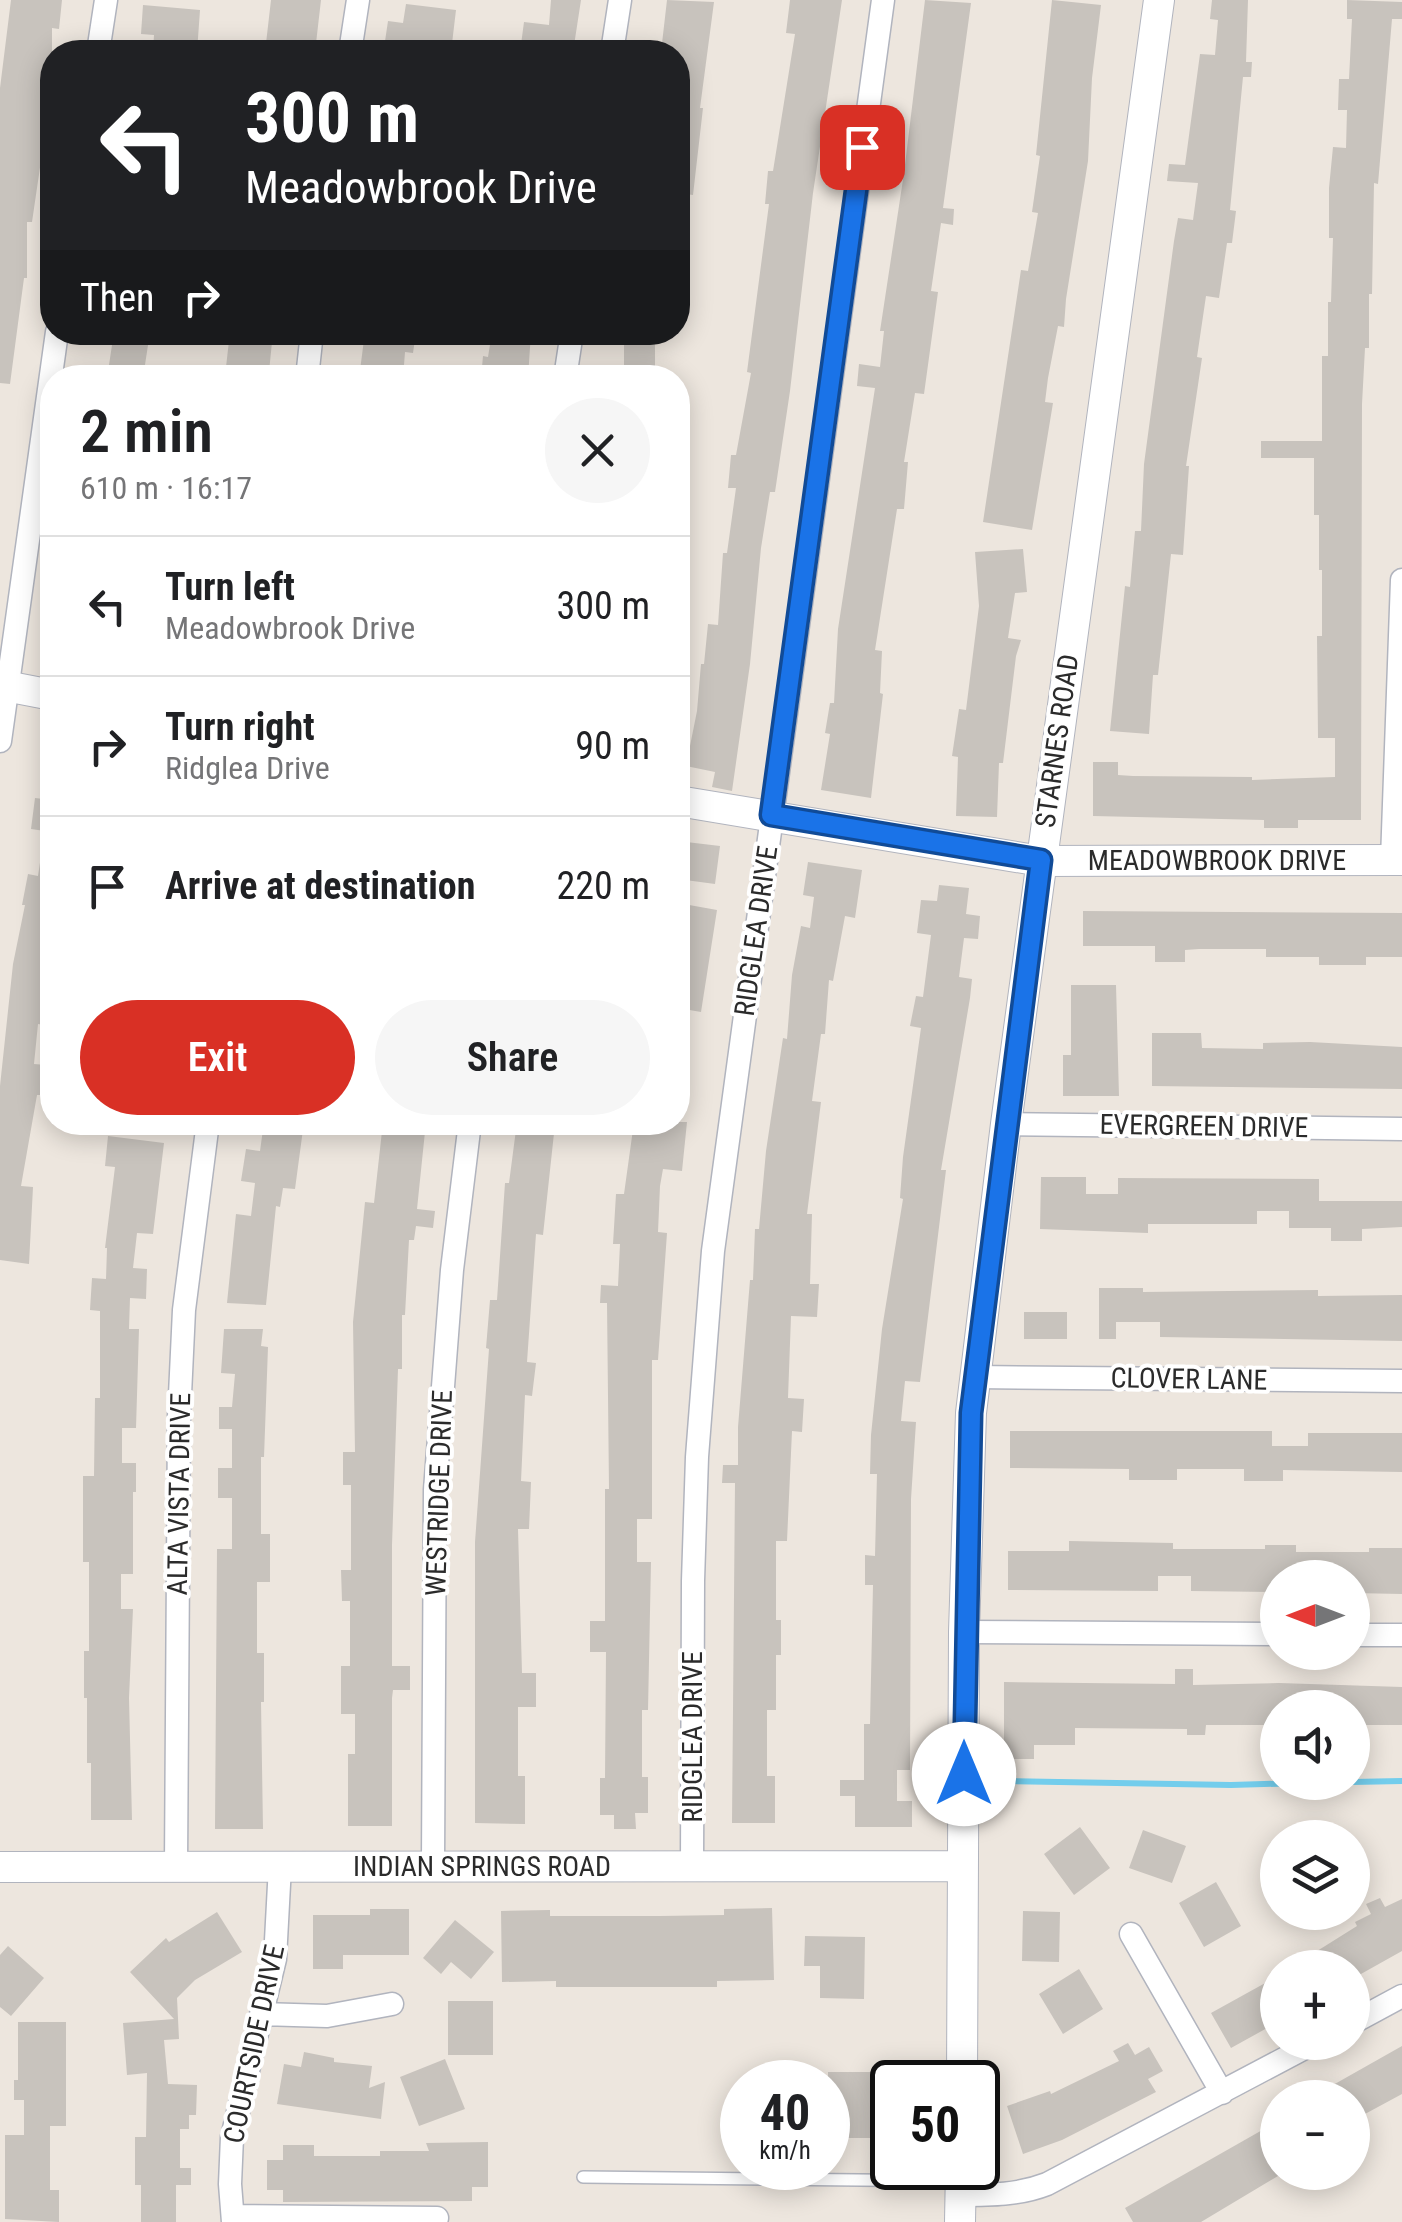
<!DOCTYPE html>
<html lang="en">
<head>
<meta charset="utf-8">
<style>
  body { margin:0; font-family:"Roboto Condensed",sans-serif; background:#f6f6f6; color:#202124; height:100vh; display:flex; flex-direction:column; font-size:38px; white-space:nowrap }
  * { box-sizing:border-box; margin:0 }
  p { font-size:32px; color:#757577 }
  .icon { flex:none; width:55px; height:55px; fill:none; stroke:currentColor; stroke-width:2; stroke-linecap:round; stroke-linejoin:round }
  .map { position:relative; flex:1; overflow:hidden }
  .sheet { position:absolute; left:40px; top:365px; width:650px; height:770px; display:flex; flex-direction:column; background:#fff; border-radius:40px; box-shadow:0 5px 25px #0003 }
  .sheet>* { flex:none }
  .hud { position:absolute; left:40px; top:40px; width:650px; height:305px; border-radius:40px; box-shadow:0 5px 25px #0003; background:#202124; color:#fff; overflow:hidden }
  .needle { width:65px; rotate:270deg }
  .tools { position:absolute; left:1260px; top:1560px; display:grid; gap:20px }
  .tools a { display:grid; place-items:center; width:110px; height:110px; border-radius:50%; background:#fff; box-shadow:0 5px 25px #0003; font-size:50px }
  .speed { position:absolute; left:720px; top:2060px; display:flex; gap:20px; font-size:50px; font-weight:700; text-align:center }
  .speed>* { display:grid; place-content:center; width:130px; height:130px; border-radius:50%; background:#fff; box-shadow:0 5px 25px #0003; line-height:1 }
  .speed small { font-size:25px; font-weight:400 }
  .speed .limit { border:5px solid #111; border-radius:15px; background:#fff; color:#111 }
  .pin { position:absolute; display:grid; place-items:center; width:85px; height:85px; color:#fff; margin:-42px; border-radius:20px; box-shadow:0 5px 15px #0006 }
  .me { position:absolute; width:110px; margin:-55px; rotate:0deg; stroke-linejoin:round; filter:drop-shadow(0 0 8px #0008) }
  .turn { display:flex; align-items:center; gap:35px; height:210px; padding:0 40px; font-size:45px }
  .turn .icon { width:130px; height:130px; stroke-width:2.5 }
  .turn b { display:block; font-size:70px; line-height:85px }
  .then { display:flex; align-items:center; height:95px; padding:0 40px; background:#0003; gap:20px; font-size:38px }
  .round { display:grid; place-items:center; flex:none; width:105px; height:105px; border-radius:52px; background:#f6f6f6 }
  .overview { display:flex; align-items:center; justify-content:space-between; height:170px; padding:0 40px }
  h1 { font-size:60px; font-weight:600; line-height:75px }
  .cta { display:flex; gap:20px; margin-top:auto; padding:20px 40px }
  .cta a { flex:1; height:115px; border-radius:60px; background:#d93025; color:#fff; font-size:40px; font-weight:600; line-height:115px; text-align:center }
  .cta a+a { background:#f6f6f6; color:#202124 }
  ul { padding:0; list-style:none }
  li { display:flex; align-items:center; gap:30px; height:140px; padding:0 40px; border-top:2px solid #e0e0e0 }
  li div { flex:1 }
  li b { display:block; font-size:38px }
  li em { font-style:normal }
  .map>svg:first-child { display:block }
</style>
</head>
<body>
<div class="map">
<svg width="1402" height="2222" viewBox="0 0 1402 2222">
  <rect width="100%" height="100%" fill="#ede6de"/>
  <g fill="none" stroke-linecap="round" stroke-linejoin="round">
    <path stroke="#73cdec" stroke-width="6" d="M998,1781L1231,1785L1336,1782
      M1352,1782L1402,1781"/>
  </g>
  <path fill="#c8c3bd" d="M11,0H62L59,29L52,28V63L43,147L32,222H27V278H24L10,384L0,383V88Z
    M271,0H321L315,52H265Z
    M551,0H581L573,52H520L524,22L549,25Z
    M667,0L714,2L700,108H703L693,195L678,193V52H661Z
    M790,0H842L813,193L790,391L775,492H770L761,548L750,664L732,791L712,787L715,772L686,766L697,711L701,664H704L708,624L718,625L723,553H727L736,488H728L731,455H736L751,373L747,372L769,204H765L768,171H773L795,34L786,33Z
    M925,0L971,3L943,208L954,209L953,225L941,223L931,291L938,292L924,394L915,393L904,462H908L904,509H897L875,650L882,651L880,693L883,694L871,798L821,790L830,734L825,733L830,703H834L838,629L875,388L857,386L859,364L880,367L884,331H880L904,173Z
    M1052,0L1101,5L1092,78L1088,161L1066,299L1064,327L1058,326L1048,378L1045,402L1053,403L1032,530L983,522L1021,270L1028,271L1038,213L1032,212L1040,156L1036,155Z
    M1212,0H1248L1246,62H1252L1251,77H1243L1230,210L1236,211L1232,243H1227L1219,298L1206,296L1197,357L1202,358L1186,466H1189L1183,555L1171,554L1158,675H1153L1149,734L1110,731L1125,586L1130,587L1135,531H1141L1144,464L1174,241L1178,218L1193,220L1198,183L1167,181L1169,164L1185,165L1200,54L1215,55L1218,20L1210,19Z
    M1347,0L1402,2V19H1392L1378,184L1374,183L1372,294H1369V348H1365L1362,404L1361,820H1298V828H1264V820L1093,816V762H1118V775L1133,776L1252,777V780L1335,777V738H1318L1317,636H1322V570H1319V515H1314V458H1261V441H1322V356H1328V302H1331L1333,238H1329V188L1333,147L1346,148L1347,110H1338L1339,79H1349L1352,19H1347Z
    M406,4L456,10L451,52L384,48L388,21L403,23Z
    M143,5L200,10L197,52H153L154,35L141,34Z
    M114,332H150L143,378H107Z
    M230,332H273L269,372L226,367Z
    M365,332H416L413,353L405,352L403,378H359Z
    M492,332H531L528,378H481L483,356L488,357Z
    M624,332H655V378H624Z
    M1023,549L1027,592L1015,593L1008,638L1021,640L1016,656L1003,763H999L997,817L956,816L958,757L952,756L959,709L966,710L979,606L975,552Z
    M35,798L52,800V832L31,829Z
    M678,841L720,846L715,884L678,879Z
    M43,842H52V1026L38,1024L34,1064L46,1065L43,1095H37L21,1186L33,1187L29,1264L0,1260V1086L13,964L25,905H22L28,874L38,876Z
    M808,862L862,870L855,918L845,916L833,981L829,980L825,1034H821L812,1101L821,1102L807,1214H812L810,1284H819L817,1317L791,1316L788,1398L804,1399L802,1432L792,1431L787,1541H776V1620H781V1655H776V1710H767V1776H775V1823H732L735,1483H722L723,1465H738V1427L750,1280H753L755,1229H759L766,1151L783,1038L787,1039L792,975L801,926L810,928L814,897L803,895Z
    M939,885L969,888L966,914L980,916L978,939L964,938L959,977L972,979L970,998L941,1170H946L920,1382L905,1381L901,1421L916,1422L911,1499L910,1770H897V1801H912V1827H855V1796H840V1780H864V1724H870L873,1585H865V1555L875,1556L877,1474H870L871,1435L882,1329L903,1199L900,1198L903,1157L921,1028L910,1026L916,996L923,997L931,935L917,933L921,900L937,901Z
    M678,903L717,910L701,1012L678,1008Z
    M1083,911L1402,913V957H1366V965H1319V957H1266V949H1199L1185,950V962H1155V946H1083Z
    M1071,985H1116L1119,1096H1063V1055H1071Z
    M1152,1033H1201L1202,1048L1263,1049V1043L1310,1042L1402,1047V1089L1152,1086Z
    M264,1122H304L295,1189L283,1188L280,1207L276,1206L266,1305L227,1303L236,1214L251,1216L255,1183L241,1181L246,1149L260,1151Z
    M383,1122H426L417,1209L435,1211L433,1228L416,1226L414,1240H409L405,1315H402V1369H398L392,1545V1666H410V1690H393L392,1698V1826H348V1754H355V1714H341V1666H350V1601H342L341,1570H351V1485H343V1452H355L353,1322L365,1202L374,1203Z
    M517,1122L555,1124L543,1235L536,1234L527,1362L536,1363L532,1396L525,1395L521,1481L531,1482L529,1529H518L522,1673H536V1707H518V1776H525V1824L475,1823V1542L489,1349L486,1348L490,1300H497L505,1183H509Z
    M634,1122H687L682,1171L663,1169L660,1186L658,1232L667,1233L658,1360H652V1519H637V1562H651L648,1710H642V1777H648V1813H635L636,1829H614V1815H600V1778H605L606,1652H590V1621H605V1489H609L607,1303H600L601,1285L618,1286L620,1244H613L616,1194H624Z
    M108,1136L164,1143L153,1234L137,1233L133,1268L147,1269L146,1299L130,1298L129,1329H139L136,1428H122V1463H136V1492H133V1574H121V1609H133L129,1698L132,1820H91V1763H87V1698H84V1651H89V1562H83V1476H94L95,1398H100V1311L90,1310L92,1278L106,1279L107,1248H105L115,1167L105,1166Z
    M1041,1177H1086V1194H1118V1178L1319,1179V1201H1402V1227L1362,1229V1241H1331V1228H1289V1211H1257V1224H1148V1233L1040,1229Z
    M1099,1288H1143V1292L1318,1290V1296L1402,1295V1341L1160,1337V1322H1116V1339H1099Z
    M1024,1312H1067V1339H1024Z
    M224,1329H263L261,1346L268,1347L264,1457H261V1534H270V1582H257V1653H264V1702H261L263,1829H215L217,1549H232V1498H218V1468H232V1429H219V1407H232L235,1374L221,1373Z
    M1010,1431H1272V1446H1308V1433H1402V1472L1283,1470V1481H1244V1469H1177V1480H1129V1469L1010,1468Z
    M1069,1541L1173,1543V1549H1265V1545H1296V1552H1369V1548H1402V1594L1352,1593V1578H1278V1592L1191,1591V1576H1158V1591L1008,1590V1551H1069Z
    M1175,1669H1193V1685L1279,1683L1402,1687V1725H1352V1708H1278V1725H1206L1205,1735H1187V1729L1075,1728V1745H1034V1759H1004V1682L1175,1684Z
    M1080,1827L1110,1868L1074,1895L1044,1854Z
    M1143,1830L1186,1846L1172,1883L1129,1868Z
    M1216,1882L1241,1926L1204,1947L1179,1903Z
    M1380,1898L1385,1907L1402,1899V1951L1352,1979V1968H1290L1357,1926L1355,1922L1371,1914L1366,1904Z
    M772,1908L774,1980L717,1981V1987H556V1981L502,1982L501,1911L550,1910V1916H660L724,1915V1909Z
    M370,1909H409V1955H343V1969H313V1915H370Z
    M1023,1911L1060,1912L1059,1962L1022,1961Z
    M217,1912L242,1952L195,1980L177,1998L179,2039L164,2040L168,2084L197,2085L196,2115H189V2129H180V2168H191V2185H176V2222H141V2185H135V2137H146L147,2073L127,2075L123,2023L174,2019L130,1972L166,1938L169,1942Z
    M455,1920L494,1952L471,1979L451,1962L441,1974L423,1958Z
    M805,1936L865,1937L864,1999L820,1998V1966H804Z
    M8,1946L44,1978L11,2016L0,2007V1955Z
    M1079,1969L1103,2009L1063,2034L1039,1994Z
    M1278,1976V2022L1231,2048L1211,2013Z
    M448,2001H493V2055H448Z
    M18,2022H66V2126H50V2190H59V2222L5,2219V2135H24V2100H14V2080H18Z
    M1128,2043L1135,2055L1149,2047L1163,2071L1148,2079L1156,2092L1062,2140L1023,2154L1007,2106L1050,2091L1051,2094L1119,2061L1113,2051Z
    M1402,2046V2094L1352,2121V2098H1310Z
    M304,2052L334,2058V2062L372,2066L369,2088L385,2082L381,2119L277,2104L284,2064L301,2067Z
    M445,2059L465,2109L419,2126L400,2077Z
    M828,2072H888V2138H828Z
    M1278,2121V2176L1201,2222H1133L1125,2208Z
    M488,2142V2187H472V2201L283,2202V2190H267V2160H283V2145H314V2156H380V2151H429L426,2143Z"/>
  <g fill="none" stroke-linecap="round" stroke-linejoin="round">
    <g stroke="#b1b4be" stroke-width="14">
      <path id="lane" d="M583,2177L957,2181"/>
    </g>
    <g stroke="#b1b4be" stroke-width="25">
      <path id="street" d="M98,52L106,0
        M350,52L358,0
        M612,52L620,0
        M307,378L312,332
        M565,378L572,332
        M0,741L57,332
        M1392,860L1402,580
        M1006,1124L1402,1129
        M976,1377L1402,1381
        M964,1632L1278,1634
        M1352,1635H1402
        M433,1864L435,1490L452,1270L470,1122
        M176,1866L179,1416L184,1310L208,1122
        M692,1866L693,1581L697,1457L713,1251L883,0
        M1131,1934L1222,2093
        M261,2014L327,2016L392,2004
        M1352,2023L1402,1996
        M961,2195C991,2195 1019,2195 1047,2184L1316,2042
        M233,2216L437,2218
        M233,2222L230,2184L232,2137L275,1959L280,1866"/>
    </g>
    <g stroke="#b1b4be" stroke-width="32">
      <path id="secondary" d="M0,685L52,695
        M678,801L1041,861L1402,860
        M0,1867L963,1866
        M962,2082L964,1632L971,1413L1006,1124L1159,0
        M960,2222L961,2168"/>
    </g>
    <use href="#lane" stroke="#fff" stroke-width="11"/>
    <use href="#street" stroke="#fff" stroke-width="22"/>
    <use href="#secondary" stroke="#fff" stroke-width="30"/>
  </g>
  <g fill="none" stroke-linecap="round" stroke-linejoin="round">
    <g stroke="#114b97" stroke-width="25">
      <path id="route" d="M862,147L771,815L1041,860L971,1413L964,1774"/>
    </g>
    <use href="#route" stroke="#1a73e8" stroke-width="18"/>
  </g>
  <g text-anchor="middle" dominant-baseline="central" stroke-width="8" stroke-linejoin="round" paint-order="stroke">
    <g font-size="28" fill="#2b2b2b" stroke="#fff">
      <text transform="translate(1057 741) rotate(-82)">STARNES ROAD</text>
      <text x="1217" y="860">MEADOWBROOK DRIVE</text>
      <text transform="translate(756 931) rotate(-82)">RIDGLEA DRIVE</text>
      <text transform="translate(1204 1126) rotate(1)">EVERGREEN DRIVE</text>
      <text transform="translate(1189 1379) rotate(1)">CLOVER LANE</text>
      <text transform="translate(439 1493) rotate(-88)">WESTRIDGE DRIVE</text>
      <text transform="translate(179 1494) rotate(-89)">ALTA VISTA DRIVE</text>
      <text transform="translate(692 1737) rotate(-90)">RIDGLEA DRIVE</text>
      <text x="482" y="1866">INDIAN SPRINGS ROAD</text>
      <text transform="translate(254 2044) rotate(-78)">COURTSIDE DRIVE</text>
    </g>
  </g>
</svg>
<div class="tools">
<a><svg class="needle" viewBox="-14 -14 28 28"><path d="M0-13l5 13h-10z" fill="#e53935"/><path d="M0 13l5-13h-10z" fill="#757577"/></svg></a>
<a><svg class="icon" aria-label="sound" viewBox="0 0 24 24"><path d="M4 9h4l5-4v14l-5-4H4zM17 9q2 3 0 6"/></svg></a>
<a><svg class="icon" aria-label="layers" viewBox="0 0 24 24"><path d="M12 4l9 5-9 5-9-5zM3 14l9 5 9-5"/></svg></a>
<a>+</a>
<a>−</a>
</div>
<div class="speed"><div>40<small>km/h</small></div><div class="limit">50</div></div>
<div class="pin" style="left:862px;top:147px;background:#d93025"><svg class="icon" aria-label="arrive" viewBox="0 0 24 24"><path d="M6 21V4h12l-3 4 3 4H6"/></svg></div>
<svg class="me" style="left:964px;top:1774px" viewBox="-20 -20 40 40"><circle r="19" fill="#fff"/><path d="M0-13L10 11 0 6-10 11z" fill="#1a73e8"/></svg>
<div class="hud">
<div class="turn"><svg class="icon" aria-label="left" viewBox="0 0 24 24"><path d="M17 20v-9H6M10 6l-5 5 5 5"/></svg><div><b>300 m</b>Meadowbrook Drive</div></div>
<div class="then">Then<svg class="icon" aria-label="right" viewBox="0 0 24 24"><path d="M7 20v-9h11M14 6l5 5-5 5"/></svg></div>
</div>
<section class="sheet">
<div class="overview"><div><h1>2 min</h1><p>610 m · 16:17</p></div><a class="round"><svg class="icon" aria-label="close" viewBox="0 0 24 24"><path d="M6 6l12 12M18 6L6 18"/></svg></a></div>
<ul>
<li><svg class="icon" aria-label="left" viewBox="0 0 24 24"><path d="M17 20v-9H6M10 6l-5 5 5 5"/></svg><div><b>Turn left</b><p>Meadowbrook Drive</p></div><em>300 m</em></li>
<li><svg class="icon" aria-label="right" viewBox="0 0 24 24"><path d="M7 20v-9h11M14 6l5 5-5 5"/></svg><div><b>Turn right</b><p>Ridglea Drive</p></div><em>90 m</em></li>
<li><svg class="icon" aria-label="arrive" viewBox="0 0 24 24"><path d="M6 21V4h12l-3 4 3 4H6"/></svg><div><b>Arrive at destination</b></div><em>220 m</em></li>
</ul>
<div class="cta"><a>Exit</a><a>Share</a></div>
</section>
</div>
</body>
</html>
